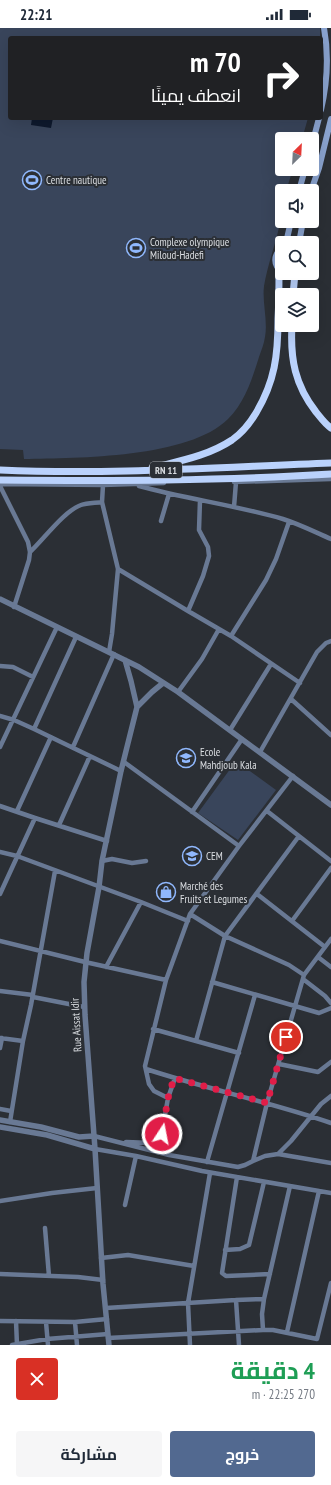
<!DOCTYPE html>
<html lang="ar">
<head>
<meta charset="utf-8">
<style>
  body { margin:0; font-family:"PT Sans Narrow",Cairo,sans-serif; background:#f6f6f7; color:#1f2937; direction:rtl; height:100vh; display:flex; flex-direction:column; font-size:15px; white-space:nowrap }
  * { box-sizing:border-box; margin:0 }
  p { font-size:13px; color:#747a83 }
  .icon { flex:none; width:22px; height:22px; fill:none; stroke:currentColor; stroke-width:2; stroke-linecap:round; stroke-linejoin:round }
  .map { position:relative; height:1317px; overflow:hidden; direction:ltr }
  .side { display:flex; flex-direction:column; background:#fff; flex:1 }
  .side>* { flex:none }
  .banner { position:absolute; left:8px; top:8px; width:315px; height:84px; border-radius:4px; box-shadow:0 4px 16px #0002; direction:rtl; background:#202124; color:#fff; overflow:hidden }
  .needle { width:26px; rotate:24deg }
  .buttons { position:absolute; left:275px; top:104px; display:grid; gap:8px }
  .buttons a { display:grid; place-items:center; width:44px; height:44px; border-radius:4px; background:#fff; box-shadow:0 4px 16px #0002; font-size:20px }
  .pin { position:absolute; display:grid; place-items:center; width:34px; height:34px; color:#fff; margin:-17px; border:2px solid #fff; border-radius:50%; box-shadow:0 1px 4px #0007 }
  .me { position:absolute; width:44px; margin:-22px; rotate:11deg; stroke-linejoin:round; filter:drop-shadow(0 0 3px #0008) }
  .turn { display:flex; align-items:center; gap:14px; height:84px; padding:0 16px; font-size:18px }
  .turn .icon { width:52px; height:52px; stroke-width:2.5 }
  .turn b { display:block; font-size:28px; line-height:34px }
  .round { display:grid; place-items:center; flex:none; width:42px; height:42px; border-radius:4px; background:#f6f6f7 }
  .overview { display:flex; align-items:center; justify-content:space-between; height:68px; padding:0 16px }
  h1 { font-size:24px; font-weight:700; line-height:30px; color:#1e9e55 }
  .action { display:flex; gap:8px; margin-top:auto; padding:8px 16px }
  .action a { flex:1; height:46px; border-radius:4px; background:#526990; color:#fff; font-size:16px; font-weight:700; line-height:46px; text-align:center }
  .action a+a { background:#f6f6f7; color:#1f2937 }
  .status { display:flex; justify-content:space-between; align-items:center; height:28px; padding:0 20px; background:#fff; direction:ltr }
  .status svg { height:11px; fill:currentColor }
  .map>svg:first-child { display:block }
</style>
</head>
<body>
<div class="status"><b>22:21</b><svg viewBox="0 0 49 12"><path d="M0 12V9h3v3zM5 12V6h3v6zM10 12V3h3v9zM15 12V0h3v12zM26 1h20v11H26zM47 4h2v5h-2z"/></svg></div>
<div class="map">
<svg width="331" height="1317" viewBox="0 0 331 1317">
  <rect width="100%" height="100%" fill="#2b2f35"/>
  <path fill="#39455b" d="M0,0H320V10H10V90H308L302,111H282V141H293L286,163H282C282,169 283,175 282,181C280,206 268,233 264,258C262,274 268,293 265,309C264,316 261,323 259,329C252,351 245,374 228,391C189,430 78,430 24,431L23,422L0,421Z
    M236,733L276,762L238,812L198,785Z"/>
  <path fill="#0e192d" d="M32,90H53L51,100L31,97Z"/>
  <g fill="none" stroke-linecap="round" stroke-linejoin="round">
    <path stroke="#697994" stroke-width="4.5" d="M234,454L331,451
      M0,456L103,457L164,455
      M103,457L102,474L118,541L112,606L109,624
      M0,458L28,514L30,524L29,532L14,579
      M139,458C186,471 235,477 283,491C299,496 315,504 331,511
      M234,479L236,454
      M161,493L169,466
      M30,524C44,511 64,483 81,477C87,475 96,475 102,474
      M118,541L188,583L231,608L300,655
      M188,583L203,548L209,528L208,519L199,502L200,472
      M231,608L266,552L276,531L289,494
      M0,638L13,639L33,649
      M178,664L202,631L219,601
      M291,671L331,707
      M0,688L14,692L34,701L121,743
      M34,701L76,609
      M230,702L271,636
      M0,719L57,599
      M73,719L114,626
      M260,724L317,624L326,615L331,613
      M124,734L239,818
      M0,778L35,790L107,813
      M17,783L51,709
      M267,783L331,833
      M192,784L242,711
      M59,797L90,728
      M0,824L17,828L141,874L188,893
      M102,833L112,831L132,835L146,833
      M0,866L35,790
      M257,866L325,919
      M190,886L225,908L289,937L304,947
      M292,893L331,840
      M0,913L85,934L166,952
      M318,929L331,939
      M106,939L141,874
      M303,951L325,968L331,975
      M212,954L319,985L331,980
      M0,963L33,967
      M33,969L84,979
      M153,1001L239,1025
      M0,1010L23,1013
      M196,1013L225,908L299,808
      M0,1020L2,1010
      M279,1036L318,1044L331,1034
      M146,1041C207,1061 270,1074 331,1095
      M168,1070L154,1063L149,1056L145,1038L166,952L190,886L239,818L293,748
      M0,1081L11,1083
      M10,1094L23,1013L31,977L55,843
      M94,1108L169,1127L238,1139L245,1137L253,1133L265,1128L278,1126L291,1113L321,1076L331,1068
      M126,1114L152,1115L157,1114L161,1110L168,1070L175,1050
      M95,1121L136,1128L202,1143L331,1165
      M278,1126L331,1135
      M253,1133L267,1075L304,947L331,911
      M207,1134L255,967
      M237,1149L222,1245L226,1248L270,1246
      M0,1173L52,1165L97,1160
      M125,1177L136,1128
      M45,1200L49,1248
      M225,1222L240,1221L249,1217L264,1154
      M101,1230L128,1227L194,1238
      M0,1246L78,1249L103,1252
      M236,1272L239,1317
      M106,1280L236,1272L264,1271
      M0,1293L75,1294L107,1291
      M16,1293L17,1317
      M46,1294L48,1317
      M75,1294L77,1317
      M263,1302L262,1286L264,1271L290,1158
      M287,1304L319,1163
      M108,1310L263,1302H273L317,1311L331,1255
      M12,1317L47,1311L108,1306
      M190,1317L188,1275L210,1145"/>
    <path stroke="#697994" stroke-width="5.5" d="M0,571L139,639L178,664L331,777
      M137,679L152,664L163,655
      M0,1092L41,1099L79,1109L94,1108
      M0,1099L47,1107L95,1121
      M109,1317L103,1256L95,1121L85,987L84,954L87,925L99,859L102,833L121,743L137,679L131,653L125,632"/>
    <path stroke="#8aa3cf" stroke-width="6" d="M321,82C327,56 329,27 324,0
      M312,117L319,90
      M299,163L305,141
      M311,163L319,140L331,91
      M286,215L291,193
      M299,215L303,193
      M282,220C273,227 273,237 282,244
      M283,245L288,246L295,245"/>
    <path stroke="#bad2fc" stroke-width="7" d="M293,267L295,245
      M292,297C290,331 295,357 316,384C321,390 325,396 331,400
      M152,440C179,433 208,428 232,412C242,405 250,395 256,385C275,353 278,327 278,291C279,274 279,258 279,242
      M0,442C111,447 221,439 331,435
      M0,452C110,453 221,453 331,446"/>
  </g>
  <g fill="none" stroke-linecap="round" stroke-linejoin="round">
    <path stroke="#e11d48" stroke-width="7" stroke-dasharray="0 12.6" d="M162,1106L168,1070L174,1050L267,1075L286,1009"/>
  </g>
  <defs>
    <g id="stadium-ring" transform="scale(1)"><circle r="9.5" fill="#2b2f35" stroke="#90b8fd" stroke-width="1.5"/><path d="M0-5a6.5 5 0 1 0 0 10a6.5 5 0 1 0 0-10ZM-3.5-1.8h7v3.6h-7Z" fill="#90b8fd"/></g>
    <g id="school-ring" transform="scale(1)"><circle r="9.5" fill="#2b2f35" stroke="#90b8fd" stroke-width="1.5"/><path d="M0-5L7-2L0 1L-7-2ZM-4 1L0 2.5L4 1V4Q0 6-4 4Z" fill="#90b8fd"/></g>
    <g id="shop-ring" transform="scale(1)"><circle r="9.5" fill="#2b2f35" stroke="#90b8fd" stroke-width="1.5"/><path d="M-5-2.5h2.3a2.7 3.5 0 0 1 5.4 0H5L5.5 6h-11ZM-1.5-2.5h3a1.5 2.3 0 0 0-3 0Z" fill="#90b8fd"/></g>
  </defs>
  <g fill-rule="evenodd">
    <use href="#stadium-ring" x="32" y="152"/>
    <use href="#stadium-ring" x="136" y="220"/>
    <use href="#school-ring" x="186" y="730"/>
    <use href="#school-ring" x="192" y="828"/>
    <use href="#shop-ring" x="166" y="864"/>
  </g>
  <g text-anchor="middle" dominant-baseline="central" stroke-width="4" stroke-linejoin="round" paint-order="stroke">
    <rect fill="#2b2f35" stroke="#a6aaae" stroke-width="1" x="150" y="434" width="32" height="16" rx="3"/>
    <g font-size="10" font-weight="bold" fill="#dbdee2">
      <text x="166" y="442">RN 11</text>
    </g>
    <g font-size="11" fill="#dbdee2" stroke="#2b2f35" text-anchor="start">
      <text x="46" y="152">Centre nautique</text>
      <text x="150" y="214">Complexe olympique<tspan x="150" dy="13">Miloud-Hadefi</tspan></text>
      <text x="200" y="724">Ecole<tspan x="200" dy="13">Mahdjoub Kala</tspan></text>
      <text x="206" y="828">CEM</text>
      <text x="180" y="858">Marché des<tspan x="180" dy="13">Fruits et Legumes</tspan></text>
    </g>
    <g font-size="11" fill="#dbdee2" stroke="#2b2f35">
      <text transform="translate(76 997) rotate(-93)">Rue Aissat Idir</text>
    </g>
  </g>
</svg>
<div class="buttons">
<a><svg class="needle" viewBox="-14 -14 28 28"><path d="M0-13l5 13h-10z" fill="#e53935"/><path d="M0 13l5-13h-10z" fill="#747a83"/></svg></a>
<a><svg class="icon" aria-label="sound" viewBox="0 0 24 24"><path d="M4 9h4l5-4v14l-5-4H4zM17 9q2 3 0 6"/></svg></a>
<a><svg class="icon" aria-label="search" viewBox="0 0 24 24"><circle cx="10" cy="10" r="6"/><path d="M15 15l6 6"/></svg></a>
<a><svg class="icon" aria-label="layers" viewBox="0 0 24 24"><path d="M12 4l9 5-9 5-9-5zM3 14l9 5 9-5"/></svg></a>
</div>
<div class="pin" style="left:286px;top:1009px;background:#d93025"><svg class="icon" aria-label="arrive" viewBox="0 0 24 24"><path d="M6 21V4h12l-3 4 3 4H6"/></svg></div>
<svg class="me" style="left:162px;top:1106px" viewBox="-20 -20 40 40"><circle r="17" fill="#e11d48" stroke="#fff" stroke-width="3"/><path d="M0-11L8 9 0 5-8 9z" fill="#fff"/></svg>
<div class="banner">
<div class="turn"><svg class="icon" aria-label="right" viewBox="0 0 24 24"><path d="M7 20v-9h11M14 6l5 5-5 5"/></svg><div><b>70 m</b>انعطف يمينًا</div></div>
</div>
</div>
<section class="side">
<div class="overview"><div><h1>4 دقيقة</h1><p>270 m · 22:25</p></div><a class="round" style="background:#d93025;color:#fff"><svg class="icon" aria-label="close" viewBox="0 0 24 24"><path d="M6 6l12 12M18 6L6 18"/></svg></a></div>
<div class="action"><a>خروج</a><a>مشاركة</a></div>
</section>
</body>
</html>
